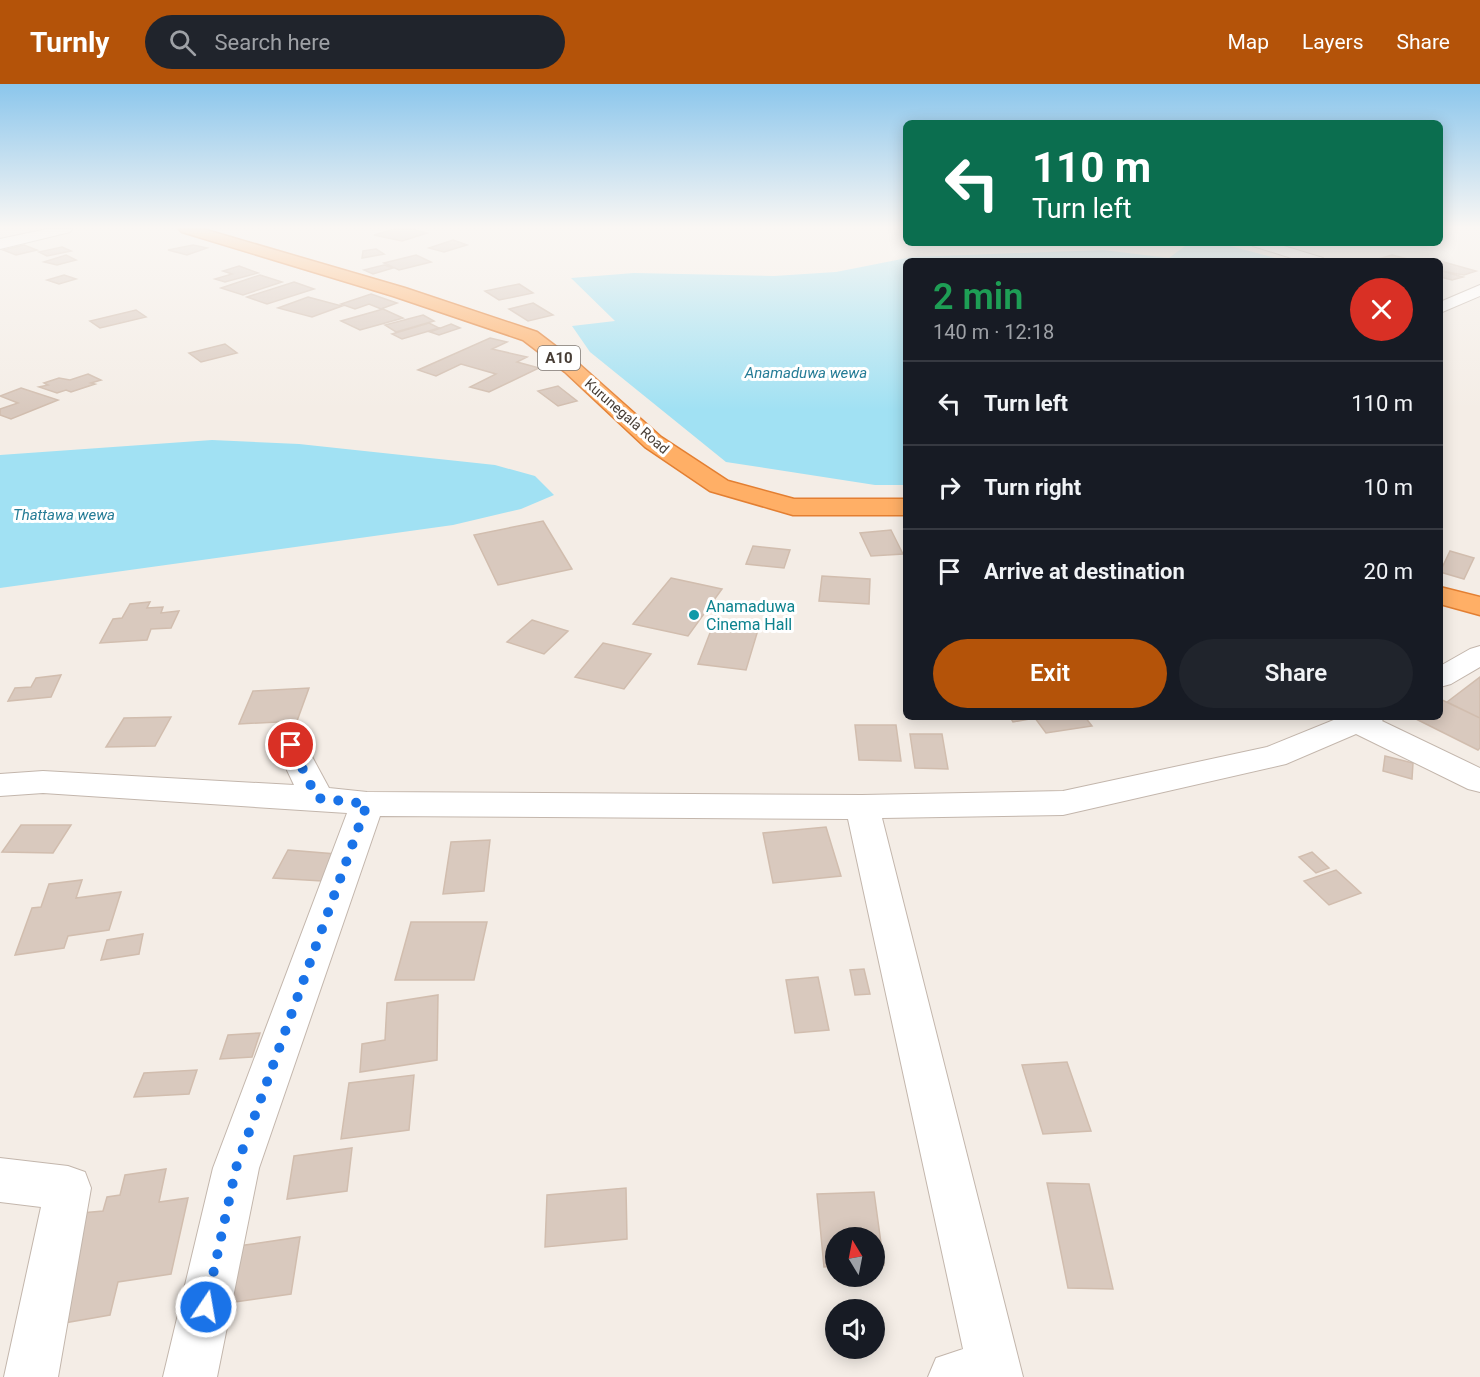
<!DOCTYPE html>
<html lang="en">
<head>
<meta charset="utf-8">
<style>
  body { margin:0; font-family:Roboto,sans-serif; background:#20242c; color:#f1f3f6; height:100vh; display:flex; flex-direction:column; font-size:22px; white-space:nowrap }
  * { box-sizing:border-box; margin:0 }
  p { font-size:20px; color:#9ea1a6 }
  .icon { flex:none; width:33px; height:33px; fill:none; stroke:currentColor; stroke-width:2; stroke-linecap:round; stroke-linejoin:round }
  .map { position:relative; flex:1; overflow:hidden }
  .sheet { position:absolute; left:903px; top:174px; width:540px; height:462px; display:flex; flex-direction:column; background:#171b24; border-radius:9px; box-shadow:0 3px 15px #0003 }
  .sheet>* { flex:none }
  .banner { position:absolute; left:903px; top:36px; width:540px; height:126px; border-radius:9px; box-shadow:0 3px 15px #0003; background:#0b6e4f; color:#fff; overflow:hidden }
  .needle { width:39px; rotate:350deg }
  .controls { position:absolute; left:825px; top:1143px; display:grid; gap:12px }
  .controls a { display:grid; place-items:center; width:60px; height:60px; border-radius:50%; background:#171b24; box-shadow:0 3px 15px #0003; font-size:30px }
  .pin { position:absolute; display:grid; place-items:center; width:51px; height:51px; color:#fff; margin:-26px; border:3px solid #fff; border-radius:50%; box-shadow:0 2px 6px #0007 }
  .me { position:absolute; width:66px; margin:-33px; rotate:12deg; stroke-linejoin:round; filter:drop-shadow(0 0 4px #0008) }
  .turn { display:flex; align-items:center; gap:21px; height:126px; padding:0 30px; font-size:27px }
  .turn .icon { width:78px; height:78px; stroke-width:2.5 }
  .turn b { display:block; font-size:42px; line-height:51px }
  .round { display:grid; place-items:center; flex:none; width:63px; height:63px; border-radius:32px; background:#20242c }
  .overview { display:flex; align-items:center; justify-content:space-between; height:102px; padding:0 30px }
  h1 { font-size:36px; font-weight:600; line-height:45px; color:#1e9e55 }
  .cta { display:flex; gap:12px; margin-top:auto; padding:12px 30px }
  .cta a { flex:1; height:69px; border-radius:36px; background:#b45309; color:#fff; font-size:24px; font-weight:600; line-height:69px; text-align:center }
  .cta a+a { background:#20242c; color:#f1f3f6 }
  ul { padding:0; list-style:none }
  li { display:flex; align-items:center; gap:18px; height:84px; padding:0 30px; border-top:2px solid #363941 }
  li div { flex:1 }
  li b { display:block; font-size:22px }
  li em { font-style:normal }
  header { display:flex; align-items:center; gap:36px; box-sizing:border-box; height:84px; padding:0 30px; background:#b45309; color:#fff }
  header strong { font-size:28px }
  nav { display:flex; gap:33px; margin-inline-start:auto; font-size:21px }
  .search { width:420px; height:54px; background:#20242c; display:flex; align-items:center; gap:15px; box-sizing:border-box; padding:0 21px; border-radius:33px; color:#9ea1a6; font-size:22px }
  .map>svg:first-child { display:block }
</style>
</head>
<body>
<header>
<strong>Turnly</strong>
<div class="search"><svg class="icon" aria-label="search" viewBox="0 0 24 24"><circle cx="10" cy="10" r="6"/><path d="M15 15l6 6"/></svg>Search here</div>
<nav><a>Map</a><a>Layers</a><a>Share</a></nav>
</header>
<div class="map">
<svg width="1480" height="1293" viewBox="0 0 1480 1293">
  <rect width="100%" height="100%" fill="#f4ede6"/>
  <path fill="#a1e1f3" d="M1189,159H1219L1287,177H906V401H875L726,378L590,268L572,242L615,237L571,194L634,189L774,192L836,188L912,173L1103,166L1169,174Z
    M212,356L299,360L495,381L535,392L554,411L521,425L453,441L0,504V371Z"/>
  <path fill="#d9c9be" stroke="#d1bdae" stroke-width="1.5" d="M394,145H412L427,149L402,157L374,151Z
    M453,156L467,161L444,168L429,164Z
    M24,161L37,166L16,171L3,166Z
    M193,161L207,164L187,171L168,166Z
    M62,163L71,167L47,172L39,168Z
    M376,165L384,170L362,174L363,167Z
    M66,171L76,176L57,181L44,178Z
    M416,171L431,178L399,186L384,179Z
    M1392,171L1408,175L1413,177L1378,175Z
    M1433,175L1476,187L1464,191L1441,187L1463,193L1452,196L1440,193V177H1426Z
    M384,181L393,184L373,190L364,186Z
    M239,182L258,189L225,198L215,195L232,190L223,187Z
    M64,191L76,195L59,200L47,196Z
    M260,191L282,198L243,211L221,204Z
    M294,198L314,205L267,220L247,213Z
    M519,200L533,209L499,216L485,207Z
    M371,210L397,219L381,225L369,220L355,225L341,220Z
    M308,213L342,222L312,233L278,224Z
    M533,219L553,231L528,237L509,225Z
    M383,225L403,234L360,246L341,237Z
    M136,226L146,233L100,244L90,237Z
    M423,231L434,237L396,248L385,241Z
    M429,239L439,244L402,255L392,250Z
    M451,240L460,244L439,251L430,248Z
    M490,254L507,258L492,265L527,273L517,278L539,284L489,308L470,303L496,290L461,280L436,292L418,286Z
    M225,260L237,269L201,278L189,269Z
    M88,290L101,296L91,299L95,300L71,308L66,306L57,309L39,303L48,301L44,299L59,294L70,296Z
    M558,302L577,317L558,322L538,307Z
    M21,304L58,316L11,335L0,331V325L18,319L0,312Z
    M543,437L572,485L498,501L474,451Z
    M891,446L903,470L871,472L860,449Z
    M753,462L790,466L784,484L746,480Z
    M1450,467L1474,474L1464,495L1440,488Z
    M822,492L870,495L869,520L819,517Z
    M671,494L722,505L688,552L633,540Z
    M150,518L147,524L163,523L161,529L179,527L171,544L151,545L147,556L100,559L113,535L122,534L130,520Z
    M532,536L568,547L544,570L507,558Z
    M713,541L758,546L746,586L698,580Z
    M603,559L651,570L624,605L575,593Z
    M61,591L51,613L8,617L15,604L31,603L36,594Z
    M1480,593V634L1447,618Z
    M309,604L297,637L239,640L253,607Z
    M1440,615L1480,634V664L1478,666L1412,633H1440Z
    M171,633L155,662L106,663L124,634Z
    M1010,633H1085L1092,642L1046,649L1035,634L1013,638Z
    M855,641H896L901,677L859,676Z
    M910,650H942L948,685L915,684Z
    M1385,672L1413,679L1412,695L1383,687Z
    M21,741H71L53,769L2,768Z
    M826,743L841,792L773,799L763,749Z
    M490,756L484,807L443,810L451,758Z
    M288,766L336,770L322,797L273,794Z
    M1312,768L1329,784L1316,789L1299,773Z
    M1336,786L1361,809L1329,821L1304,797Z
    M82,796L76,814L121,808L109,846L68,852L64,864L15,871L32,824L41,823L49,800Z
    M411,838H487L474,896H395Z
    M143,850L139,870L101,876L107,856Z
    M864,885L870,910L855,911L850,886Z
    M818,893L829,946L795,949L786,896Z
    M438,911L437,976L360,988L362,960L385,956L387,919Z
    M260,949L252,973L220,975L228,951Z
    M1067,978L1091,1047L1043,1050L1022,981Z
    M197,986L189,1010L134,1013L144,989Z
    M414,991L409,1046L341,1055L349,999Z
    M352,1064L347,1107L287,1115L294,1072Z
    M166,1085L159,1118L188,1114L171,1190L118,1198L110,1231L64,1239L81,1129L103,1127L107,1113L120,1111L125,1091Z
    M1047,1099L1089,1100L1113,1205L1068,1204Z
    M626,1104L627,1155L545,1163L547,1111Z
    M874,1108L884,1181H874V1154H836V1182L824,1183L817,1110Z
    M300,1153L291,1210L227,1219L238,1162Z"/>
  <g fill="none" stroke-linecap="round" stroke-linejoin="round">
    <g stroke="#c3b6ac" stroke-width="2">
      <path id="minor" d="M47,145H72L70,148L0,165V155Z
        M1250,159H1274L1323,174L1325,177H1301L1253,162Z
        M1480,201V212L1440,229V218Z
        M1480,562V583L1451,600L1440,603V582L1470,565Z
        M1341,633H1385L1382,637L1480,684V708L1468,705L1356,650L1286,680L1063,731L882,734L1023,1293H928L936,1274L963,1265L848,735L380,732L259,1084L217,1293H163L213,1084L347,729L43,709L0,712V690L43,687L294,701L275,661L280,654L291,651L302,654L329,704L367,708L862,711L1063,707L1267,663Z
        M0,1074L68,1082L85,1088L91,1104L58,1293H4L41,1123L0,1118Z"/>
    </g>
    <g stroke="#e37f32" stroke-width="3">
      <path id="highway" d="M179,145H203L405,204L537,248L579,280L661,353L728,397L794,415H906V431H793L710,407L645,363L565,288L523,256L393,212L182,148Z
        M1440,503L1480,513V531L1440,520Z"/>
    </g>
    <use href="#minor" fill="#fff" fill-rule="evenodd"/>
    <use href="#highway" fill="#ffaf66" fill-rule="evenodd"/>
  </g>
  <linearGradient id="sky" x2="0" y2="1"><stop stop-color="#8bc6ec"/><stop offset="0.44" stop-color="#faf7f4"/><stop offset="1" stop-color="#faf7f4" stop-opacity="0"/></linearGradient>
  <rect width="1480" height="326" fill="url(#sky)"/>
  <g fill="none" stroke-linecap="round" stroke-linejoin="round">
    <path stroke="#1a73e8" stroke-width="10" stroke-dasharray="0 18" d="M206,1223L236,1084L367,720L317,714L291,661"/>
  </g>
  <circle fill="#0f9aa8" stroke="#fff" stroke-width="2" cx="694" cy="531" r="6"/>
  <g text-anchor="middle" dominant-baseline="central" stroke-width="6" stroke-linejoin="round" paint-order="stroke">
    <g font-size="14" fill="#473d35" stroke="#fff">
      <text transform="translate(627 332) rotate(41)">Kurunegala Road</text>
    </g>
    <rect fill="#fff" stroke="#7e7772" stroke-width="1.5" x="538" y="262" width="42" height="24" rx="4.5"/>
    <g font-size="15" font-weight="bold" fill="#473d35">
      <text x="559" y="274">A10</text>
    </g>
    <g font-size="15" font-style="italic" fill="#257c96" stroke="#fff">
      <text x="806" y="289">Anamaduwa wewa</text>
      <text x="64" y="431">Thattawa wewa</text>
    </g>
    <g font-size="16" fill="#0d838f" stroke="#fff" text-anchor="start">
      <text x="706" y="522">Anamaduwa<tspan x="706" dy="18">Cinema Hall</tspan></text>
    </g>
  </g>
</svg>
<div class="controls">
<a><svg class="needle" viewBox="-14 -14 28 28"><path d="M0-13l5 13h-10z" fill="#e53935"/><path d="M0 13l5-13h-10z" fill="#9ea1a6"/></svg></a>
<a><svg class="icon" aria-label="sound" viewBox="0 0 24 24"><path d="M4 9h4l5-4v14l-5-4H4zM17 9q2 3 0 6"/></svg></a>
</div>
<div class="pin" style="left:291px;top:661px;background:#d93025"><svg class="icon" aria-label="arrive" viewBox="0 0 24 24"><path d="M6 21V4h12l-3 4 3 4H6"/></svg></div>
<svg class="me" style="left:206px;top:1223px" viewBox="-20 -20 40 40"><circle r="17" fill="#1a73e8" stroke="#fff" stroke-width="3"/><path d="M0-11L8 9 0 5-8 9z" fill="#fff"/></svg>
<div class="banner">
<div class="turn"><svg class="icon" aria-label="left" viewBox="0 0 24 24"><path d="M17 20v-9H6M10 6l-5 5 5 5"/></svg><div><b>110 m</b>Turn left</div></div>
</div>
<section class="sheet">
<div class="overview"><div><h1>2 min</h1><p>140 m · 12:18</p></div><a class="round" style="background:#d93025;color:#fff"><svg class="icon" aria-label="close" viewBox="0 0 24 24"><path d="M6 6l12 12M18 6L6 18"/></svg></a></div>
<ul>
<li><svg class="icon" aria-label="left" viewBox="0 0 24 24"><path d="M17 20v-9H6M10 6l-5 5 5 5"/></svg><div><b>Turn left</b></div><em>110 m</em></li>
<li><svg class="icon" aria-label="right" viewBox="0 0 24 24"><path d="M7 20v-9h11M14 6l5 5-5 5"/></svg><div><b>Turn right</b></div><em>10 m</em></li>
<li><svg class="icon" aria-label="arrive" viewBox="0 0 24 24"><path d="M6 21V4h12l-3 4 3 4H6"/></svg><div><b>Arrive at destination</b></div><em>20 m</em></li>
</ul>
<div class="cta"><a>Exit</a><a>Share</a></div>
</section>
</div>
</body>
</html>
